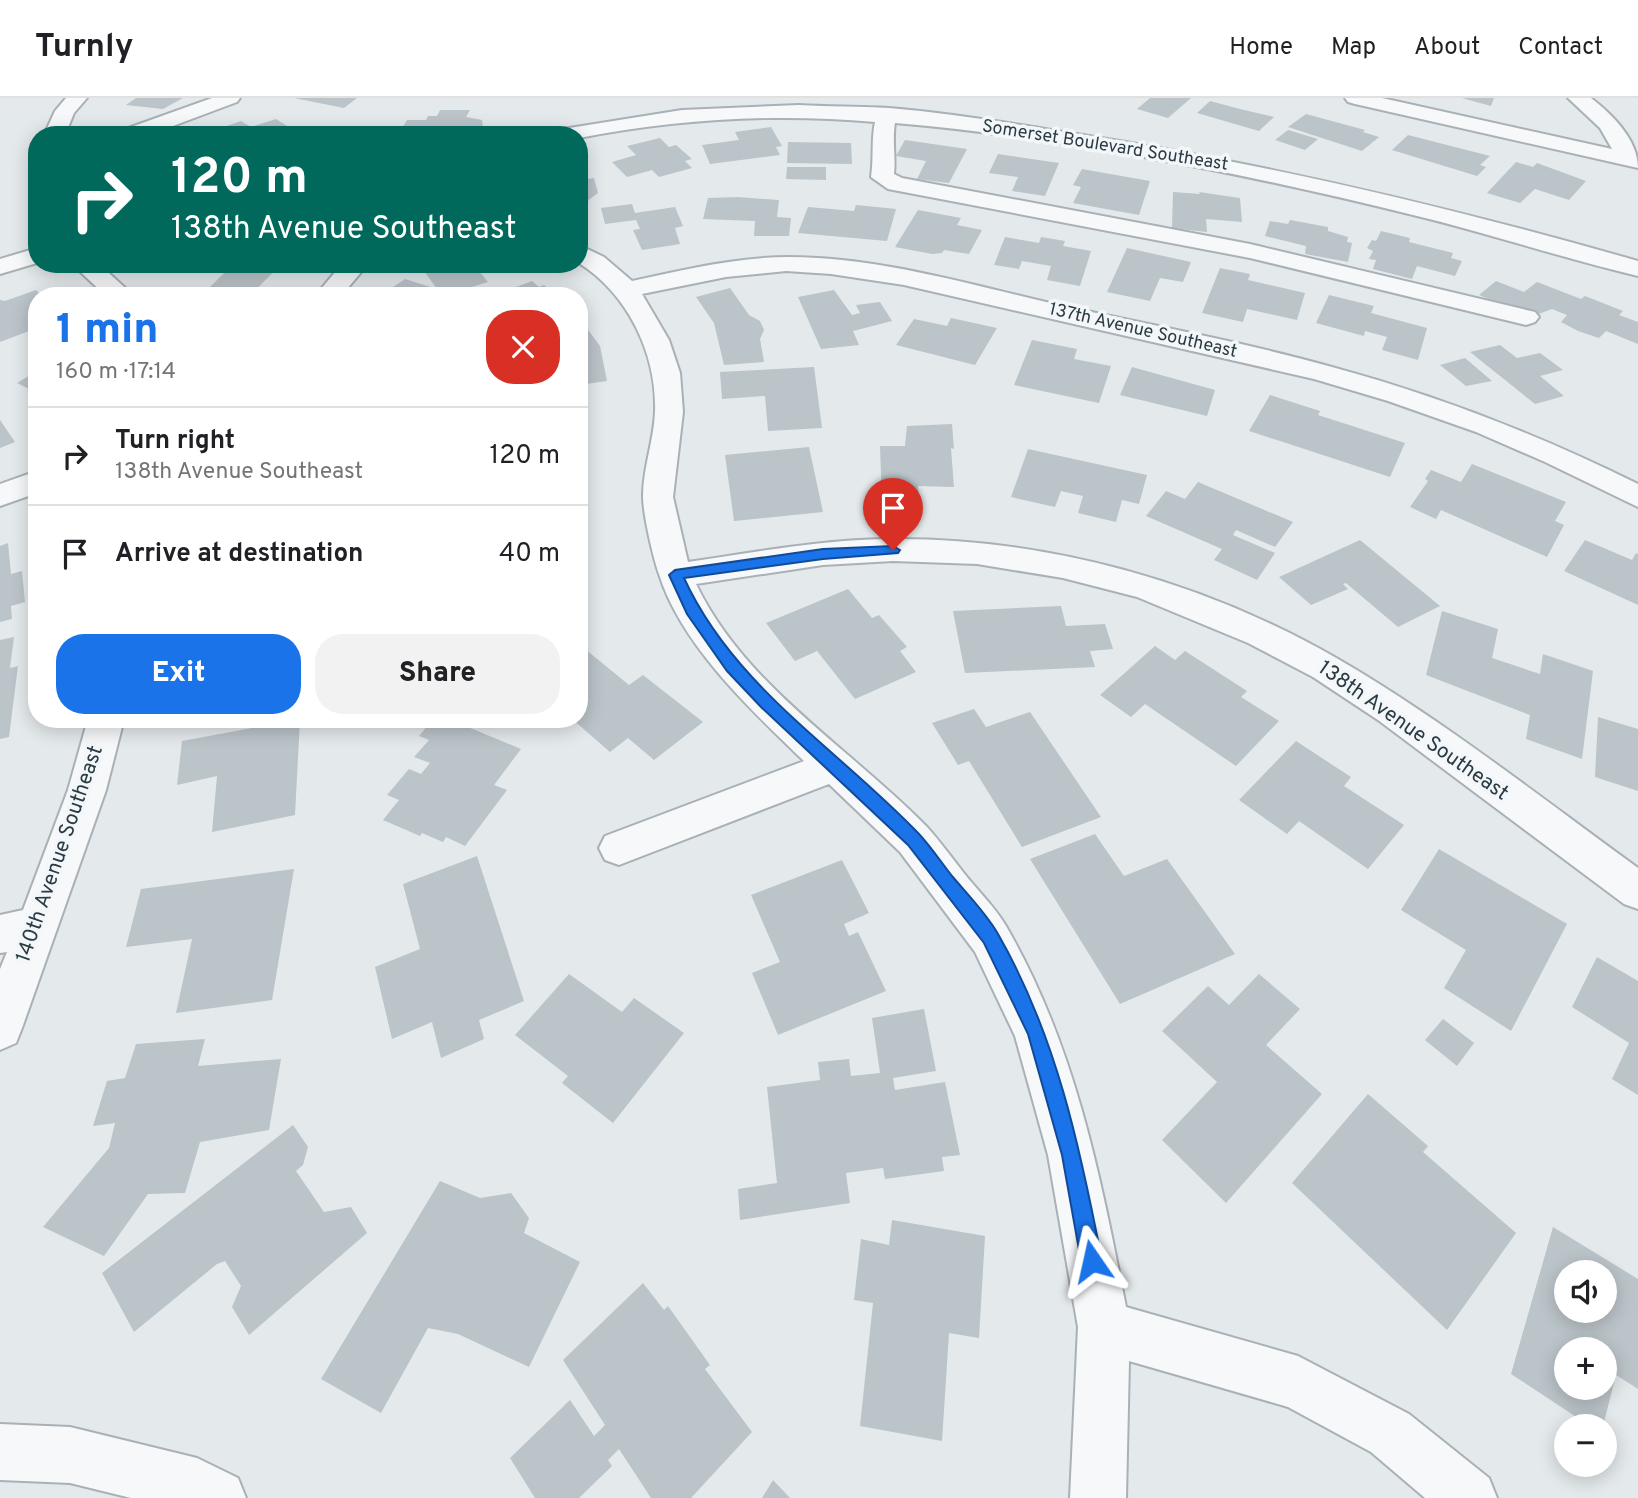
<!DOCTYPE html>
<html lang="en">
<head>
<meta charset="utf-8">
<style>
  body { margin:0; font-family:Overpass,sans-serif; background:#f2f2f2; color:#202124; height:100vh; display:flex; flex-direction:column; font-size:26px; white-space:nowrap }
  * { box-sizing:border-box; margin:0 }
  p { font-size:23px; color:#757577 }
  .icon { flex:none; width:38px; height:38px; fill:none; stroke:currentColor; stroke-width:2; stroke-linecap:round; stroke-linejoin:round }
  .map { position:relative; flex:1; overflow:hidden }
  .side { position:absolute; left:28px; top:189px; width:560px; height:441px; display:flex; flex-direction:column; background:#fff; border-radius:28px; box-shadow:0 4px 18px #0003 }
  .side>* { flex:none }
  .top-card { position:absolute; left:28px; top:28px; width:560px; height:147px; border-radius:28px; box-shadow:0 4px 18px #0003; background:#00695c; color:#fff; overflow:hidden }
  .fabs { position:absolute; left:1554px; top:1162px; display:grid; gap:14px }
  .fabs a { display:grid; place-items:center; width:63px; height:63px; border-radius:50%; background:#fff; box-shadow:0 4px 18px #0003; font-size:35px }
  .pin { position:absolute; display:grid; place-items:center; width:60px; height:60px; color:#fff; margin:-72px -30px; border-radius:50% 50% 50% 0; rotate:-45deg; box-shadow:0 0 7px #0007 }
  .pin .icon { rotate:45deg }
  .me { position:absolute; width:77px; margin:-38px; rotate:349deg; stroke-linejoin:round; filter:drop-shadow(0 0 5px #0008) }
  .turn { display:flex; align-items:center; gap:24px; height:147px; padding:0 28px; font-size:32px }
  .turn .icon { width:91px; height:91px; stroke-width:2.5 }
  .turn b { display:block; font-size:49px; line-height:60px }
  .round { display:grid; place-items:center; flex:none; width:74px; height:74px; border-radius:28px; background:#f2f2f2 }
  .headline { display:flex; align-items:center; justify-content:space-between; height:119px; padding:0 28px }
  h1 { font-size:42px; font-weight:800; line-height:52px; color:#1a73e8 }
  .button { display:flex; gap:14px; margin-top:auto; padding:14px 28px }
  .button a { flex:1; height:80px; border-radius:28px; background:#1a73e8; color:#fff; font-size:28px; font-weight:800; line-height:80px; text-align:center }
  .button a+a { background:#f2f2f2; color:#202124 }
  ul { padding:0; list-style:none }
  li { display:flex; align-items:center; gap:21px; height:98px; padding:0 28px; border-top:2px solid #e0e0e0 }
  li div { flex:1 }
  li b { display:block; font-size:26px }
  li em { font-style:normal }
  header { display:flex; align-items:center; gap:42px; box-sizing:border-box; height:98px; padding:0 35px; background:#fff; border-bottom:2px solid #e0e0e0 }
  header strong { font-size:33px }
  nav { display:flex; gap:38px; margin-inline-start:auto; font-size:24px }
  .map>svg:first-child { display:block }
</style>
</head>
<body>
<header>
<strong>Turnly</strong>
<nav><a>Home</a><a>Map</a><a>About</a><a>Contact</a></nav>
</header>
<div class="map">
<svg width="1638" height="1400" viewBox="0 0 1638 1400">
  <rect width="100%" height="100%" fill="#e4e9ec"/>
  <path fill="#bbc4c9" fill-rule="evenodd" d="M136,0H183L163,11L126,7Z
    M294,0H357L344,10Z
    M1150,0H1191L1168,20L1137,11Z
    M1462,0H1494L1491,8Z
    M1210,3L1240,11L1274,19L1259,33L1197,15Z
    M440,12H470L466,19L482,22L483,29L459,37H398L407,22H426L428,18H437Z
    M1306,16L1365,32L1363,34L1379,39L1362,53L1288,29Z
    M276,21L298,35L201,37L241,23L251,29Z
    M771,29L782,48L776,49L780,57L710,66L702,47L739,42L735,34Z
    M1288,32L1318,41L1305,52L1275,42Z
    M1408,37L1490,58L1480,67L1486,69L1477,78L1392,52Z
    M660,40L669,49L676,47L692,61L685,63L692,70L659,79L652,72L627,79L612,64L636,57L627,48Z
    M905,42L967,51L949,85L917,81L926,63L896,58Z
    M788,44L851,45L852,66L787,65Z
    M998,56L1059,65L1045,98L1012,93L1018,79L989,75Z
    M1516,64L1533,69L1537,65L1586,83L1569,102L1535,91L1520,105L1487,95Z
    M787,69H826V82L786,81Z
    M1082,71L1150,83L1139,117L1073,105L1081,89L1073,87Z
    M579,76L587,81L594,80L598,95L586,104L590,105L579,107Z
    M1173,94L1200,96L1199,94L1240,100L1242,124L1206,121L1207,134L1172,130Z
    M738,99L779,102L777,119L791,120L789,138H754L755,123L703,121L708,100Z
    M632,106L635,115L675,109L683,128L675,130L680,146L642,152L633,132L640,131L636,122L605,126L601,110Z
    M856,107L896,111L887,143L798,135L808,109L854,113Z
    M918,112L961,120L957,127L982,132L969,156L944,152L942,155L932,156L895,149Z
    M1290,122L1328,129V133L1348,139L1347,144L1352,145L1348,164L1305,156L1306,148L1265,138L1270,123L1288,126Z
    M1381,133L1410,140L1409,144L1453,155L1451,160L1462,163L1455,178L1417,168L1412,181L1373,171L1376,162L1369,161L1373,153L1367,150L1372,142L1376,143Z
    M1005,139L1039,145L1041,139L1065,143L1063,148L1091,153L1080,188L1047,182L1051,168L1022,163L1019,171L994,167Z
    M1127,150L1191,164L1183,184L1160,180L1150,203L1107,194Z
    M203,166H281L250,198L206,193L228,171Z
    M419,166H473L488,184L442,198Z
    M1220,170L1250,176L1248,182L1305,195L1297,222L1247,211L1243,224L1202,215Z
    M405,181L437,191L428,198L381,197Z
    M532,183L539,189L544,187L556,198H492Z
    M1496,183L1524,194L1537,184L1581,201L1585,198L1623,213L1619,217L1638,224V246L1606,233L1599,240L1578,233L1561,224L1567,217L1552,211L1530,219L1479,197Z
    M730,190L749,217L760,223L764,232L760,241L764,264L724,267L714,225L696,199Z
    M36,192L42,198H37V230L0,244V202L5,203Z
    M834,192L852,217L860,215L856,207L880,204L892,223L853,233L859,247L821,251L798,199Z
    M1329,197L1374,208L1371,215L1427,230L1418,262L1382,252L1387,239L1365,233L1364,238L1316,225Z
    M951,220L997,230L975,267L896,247L914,221L947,228Z
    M586,229L600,248L607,283L579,287V231Z
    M1032,242L1077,251L1074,261L1111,268L1099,305L1014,287Z
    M1500,247L1517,260L1540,255L1563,272L1540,278L1564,298L1535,306L1470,254Z
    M1465,260L1492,283L1466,288L1440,267Z
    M814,269L822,330L768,333L765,298L722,301L720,274Z
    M1132,269L1215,292L1207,318L1120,297Z
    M37,273V295L17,285Z
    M1270,297L1320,313L1318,317L1405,345L1390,379L1249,333Z
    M0,322L15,344L0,350Z
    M952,326L954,351L951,350L954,389L918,388L919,406H882L880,348H905L907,328Z
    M809,349L823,414L734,423L725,357Z
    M1028,351L1147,377L1139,406L1122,402L1116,424L1078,415L1083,398L1061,393L1055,409L1011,399Z
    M1472,366L1566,404L1555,423L1564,427L1547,459L1441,412L1436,421L1410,409L1428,383L1425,381L1431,372L1461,384Z
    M1198,384L1293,424L1275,449L1236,432L1233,437L1275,455L1257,482L1214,462L1222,451L1146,418L1166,393L1185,401Z
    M1360,442L1440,508L1398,529L1346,485L1343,486L1348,491L1311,507L1279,479Z
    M1585,442L1632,462L1636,455L1638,456V507L1564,473Z
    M8,445L11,476L22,473L25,504L11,508L12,521L0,524V448Z
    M848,491L872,520L879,517L907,549L900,553L916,574L855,601L817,553L795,563L766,525Z
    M1061,508L1066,528L1105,526L1113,551L1090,553L1095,569L965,575L953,513Z
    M1442,513L1498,531L1492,560L1540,576L1543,556L1593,573L1582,661L1526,641L1530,617L1426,577Z
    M14,539L10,570L18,568L9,639L0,641V542Z
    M1155,548L1175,562L1185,553L1247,593L1241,599L1279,623L1236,668L1145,606L1131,619L1100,597Z
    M585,551L629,587L643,577L703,624L654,662L628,640L610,654L572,621H579V555Z
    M974,611L986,629L1030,614L1101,719L1022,749L969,663L958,667L932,625Z
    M1598,619L1638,631V693L1595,679Z
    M300,621L295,717L212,734L217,678L177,687L182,643Z
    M433,621H444L468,629L521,651L494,687L507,692L465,748L446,739L443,744L422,735L420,738L383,722L399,702L387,697L409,671L421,676L430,665L414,659L429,642L419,638Z
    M1296,643L1351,679L1344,688L1404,727L1368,771L1299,723L1287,736L1239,702Z
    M1095,736L1124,778L1167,761L1235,856L1120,906L1030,761Z
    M1439,751L1567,826L1511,933L1444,890L1466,852L1401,812Z
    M477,758L524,903L479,922L484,941L441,960L432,924L392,941L375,869L420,851L403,786Z
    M842,762L869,815L844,826L849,838L858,834L886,893L778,937L752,875L780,864L751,797Z
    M294,771L272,902L176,915L192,841L126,849L141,791Z
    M1597,859L1638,883V997L1612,981L1629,945L1572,909Z
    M569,876L622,914L634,900L684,935L613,1025L562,985L568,978L515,937Z
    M1259,876L1300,911L1266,947L1322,996L1226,1105L1162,1042L1217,984L1162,933L1208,888L1229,907Z
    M924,911L936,973L893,980L895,992L945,984L960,1057L942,1059L944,1073L885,1081L883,1070L846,1075L850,1105L740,1122L738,1091L777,1085L767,989L820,982L818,964L849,961L851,978L880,975L872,920Z
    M1443,921L1474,945L1457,968L1425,942Z
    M205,941L198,968L281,961L269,1032L200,1044L185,1095L148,1096L104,1158L43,1129L109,1050L115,1025L93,1028L107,983L125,980L136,946Z
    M1368,996L1428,1048L1423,1054L1516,1135L1447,1232L1292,1085Z
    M293,1027L308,1049L303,1067L296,1073L324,1114L351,1109L367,1135L249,1237L232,1209L241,1188L225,1163L217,1166L134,1234L102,1175Z
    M440,1083L480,1100L511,1095L529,1120L524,1135L580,1164L529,1269L458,1236L428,1230L381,1315L321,1281Z
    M892,1122L985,1138L979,1240L949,1235L942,1343L860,1328L873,1205L854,1202L861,1141L889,1147Z
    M1553,1129L1638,1181V1291L1616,1277L1603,1328H1590L1511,1276ZM1566,1174H1605V1213H1566ZM1566,1251H1605V1290H1566Z
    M643,1185L664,1212L668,1208L710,1267L705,1271L752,1334L691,1400H651L619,1351L608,1362L612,1368L579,1400H535L510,1360L570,1302L594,1338L605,1327L563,1262Z
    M773,1382L790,1400H762Z"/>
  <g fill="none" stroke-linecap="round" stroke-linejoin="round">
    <g stroke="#a9b1b6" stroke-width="4">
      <path id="minor" d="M66,0H87L74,15L65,37H44L55,13Z
        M212,0H240L237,4L149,37H117L120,33Z
        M1345,0H1382L1612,51L1600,30L1568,0H1591C1613,17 1638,42 1638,70L1355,6L1348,4Z
        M799,7C829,9 860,8 889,10C950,15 1015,26 1077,36C1267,66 1453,110 1638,163V178C1562,160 1488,135 1413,117C1243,75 1069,40 895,25C892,43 896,59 894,76L902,80L1250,146L1535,214L1539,219L1535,224L1526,227L1250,160L888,91L871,79C874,60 871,42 875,24C776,15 677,21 579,40V37H553L556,33L563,31L682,12Z
        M579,147L604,159L632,183C683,172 736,159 789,159C879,159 971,187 1059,207C1150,227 1243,244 1332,269C1439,298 1539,337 1638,386V409L1545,364L1476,334L1388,303L1314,281L904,187L831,176L786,173L726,179L642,196L669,242L680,275L683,314L673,399L688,464C756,454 825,441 893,441C1047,440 1205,484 1338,561C1443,622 1540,699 1638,770V811L1624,806L1378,622L1313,579L1248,545L1137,499L1063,480L977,466L893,463L823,467L696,486C745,588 850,650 927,729C940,743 951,759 963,774C977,792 995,809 1006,828C1075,947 1100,1076 1126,1209L1298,1258L1409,1316L1489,1380L1497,1400H1425L1371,1354L1288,1309L1129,1263L1126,1400H1070L1078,1229L1048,1057L1015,938L975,854L900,754L829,686L619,767L605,762L599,750L605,738L804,663C752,613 681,547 659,476C653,459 643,416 643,398C643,370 654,342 655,314C657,256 628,196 579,165Z
        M37,150V165L0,176V161Z
        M72,166H99L134,198H106Z
        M342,166H368L341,198H315Z
        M37,373V395L0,408V386Z
        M88,621H124L106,692L22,930L16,945L0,952V871L7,854L0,855V817L23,812L68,692Z
        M0,1326L70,1329L197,1360L238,1380L246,1400H131L70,1385L0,1382Z"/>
    </g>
    <use href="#minor" fill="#f6f8fa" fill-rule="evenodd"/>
  </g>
  <path fill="#1a73e8" stroke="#114b97" stroke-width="2" d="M893,448L900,452L898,455L823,461L684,480C734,589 839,652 919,736C931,749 941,764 952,778C967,796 986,815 998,836C1056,937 1080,1049 1102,1163L1099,1170L1092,1173L1084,1170L1081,1163L1062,1057L1028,936L984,845L908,747L761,609L727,573L687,516L669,477L675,472L823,451Z"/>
  <g text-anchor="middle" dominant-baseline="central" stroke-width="7" stroke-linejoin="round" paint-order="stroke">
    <g font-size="18" fill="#2b3b44" stroke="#f3f7f9">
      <text transform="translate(1105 48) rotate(9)">Somerset Boulevard Southeast</text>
      <text transform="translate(1143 233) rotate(13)">137th Avenue Southeast</text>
    </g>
    <g font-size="21" fill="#2b3b44" stroke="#f3f7f9">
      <text transform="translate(1413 633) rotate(35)">138th Avenue Southeast</text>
      <text transform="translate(60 756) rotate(-71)">140th Avenue Southeast</text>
    </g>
  </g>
</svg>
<div class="fabs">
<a><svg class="icon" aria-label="sound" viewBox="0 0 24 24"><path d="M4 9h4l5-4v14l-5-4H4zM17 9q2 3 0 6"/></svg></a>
<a>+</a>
<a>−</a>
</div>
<div class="pin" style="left:893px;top:452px;background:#d93025"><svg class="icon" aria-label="arrive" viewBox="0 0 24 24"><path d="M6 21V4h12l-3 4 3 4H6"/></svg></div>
<svg class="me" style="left:1092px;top:1163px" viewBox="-20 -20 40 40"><path d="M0-17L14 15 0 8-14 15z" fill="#1a73e8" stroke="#fff" stroke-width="4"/></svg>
<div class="top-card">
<div class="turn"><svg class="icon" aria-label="right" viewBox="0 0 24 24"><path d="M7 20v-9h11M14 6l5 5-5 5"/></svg><div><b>120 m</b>138th Avenue Southeast</div></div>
</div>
<section class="side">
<div class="headline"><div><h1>1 min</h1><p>160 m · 17:14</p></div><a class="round" style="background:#d93025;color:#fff"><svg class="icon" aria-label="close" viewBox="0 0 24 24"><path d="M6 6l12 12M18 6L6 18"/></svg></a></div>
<ul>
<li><svg class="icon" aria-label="right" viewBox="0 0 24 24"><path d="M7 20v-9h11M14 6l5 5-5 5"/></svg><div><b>Turn right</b><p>138th Avenue Southeast</p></div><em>120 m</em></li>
<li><svg class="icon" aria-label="arrive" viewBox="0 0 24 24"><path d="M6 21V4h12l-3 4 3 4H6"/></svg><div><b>Arrive at destination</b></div><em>40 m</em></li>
</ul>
<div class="button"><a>Exit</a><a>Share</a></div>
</section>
</div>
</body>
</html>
